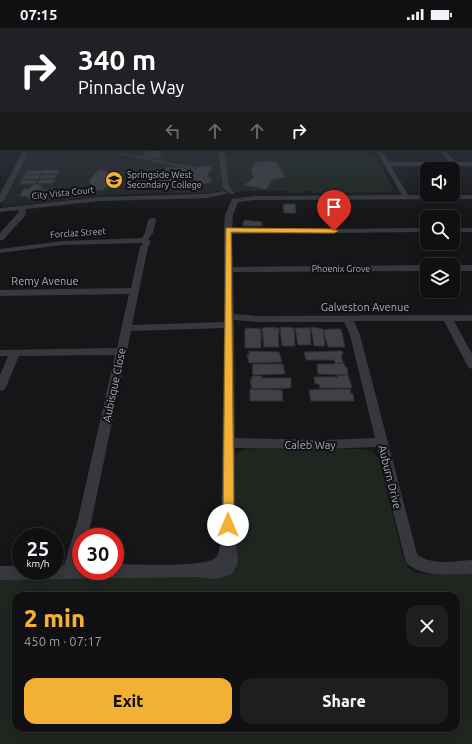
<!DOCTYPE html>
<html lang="en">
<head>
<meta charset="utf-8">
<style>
  body { margin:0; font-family:Ubuntu,sans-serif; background:#1e1e20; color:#f1f3f6; height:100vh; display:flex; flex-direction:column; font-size:15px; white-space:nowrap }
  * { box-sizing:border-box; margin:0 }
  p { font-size:13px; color:#9c9d9f }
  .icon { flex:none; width:22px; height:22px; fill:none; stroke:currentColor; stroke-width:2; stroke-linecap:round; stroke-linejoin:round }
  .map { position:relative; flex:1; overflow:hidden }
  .sheet { position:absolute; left:12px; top:564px; width:448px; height:140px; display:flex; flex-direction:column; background:#101012; border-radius:12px; box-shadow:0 2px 10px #0003,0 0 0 1px #303032 }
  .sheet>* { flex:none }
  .guide { position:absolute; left:0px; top:0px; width:472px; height:122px; box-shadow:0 2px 10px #0003,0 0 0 1px #303032; background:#202124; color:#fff; overflow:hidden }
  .controls { position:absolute; left:420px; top:134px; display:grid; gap:8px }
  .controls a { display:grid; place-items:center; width:40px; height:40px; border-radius:8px; background:#101012; box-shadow:0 2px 10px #0003,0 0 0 1px #303032; font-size:20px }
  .speed { position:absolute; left:12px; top:500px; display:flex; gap:8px; font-size:20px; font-weight:700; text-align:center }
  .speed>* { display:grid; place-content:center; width:52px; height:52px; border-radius:50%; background:#101012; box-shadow:0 2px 10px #0003,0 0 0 1px #303032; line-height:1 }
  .speed small { font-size:10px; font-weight:400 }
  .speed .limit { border:6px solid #d22; background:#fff; color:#111 }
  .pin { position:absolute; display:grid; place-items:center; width:34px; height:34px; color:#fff; margin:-41px -17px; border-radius:50% 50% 50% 0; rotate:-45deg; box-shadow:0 0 4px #0007 }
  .pin .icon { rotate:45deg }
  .me { position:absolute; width:44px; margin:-22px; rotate:0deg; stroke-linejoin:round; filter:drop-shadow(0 0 3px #0008) }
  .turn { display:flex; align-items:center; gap:14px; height:84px; padding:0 12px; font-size:18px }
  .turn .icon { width:52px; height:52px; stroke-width:2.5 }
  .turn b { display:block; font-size:28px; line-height:34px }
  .lanes { display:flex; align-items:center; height:38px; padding:0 12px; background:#0003; justify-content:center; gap:20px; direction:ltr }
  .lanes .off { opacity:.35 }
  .round { display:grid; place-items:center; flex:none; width:42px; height:42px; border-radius:12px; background:#1e1e20 }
  .summary { display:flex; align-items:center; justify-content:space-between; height:68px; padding:0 12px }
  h1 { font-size:24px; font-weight:800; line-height:30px; color:#f2b134 }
  .primary-button { display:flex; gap:8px; margin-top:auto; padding:8px 12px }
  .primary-button a { flex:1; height:46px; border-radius:12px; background:#f2b134; color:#111; font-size:16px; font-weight:800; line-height:46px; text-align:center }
  .primary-button a+a { background:#1e1e20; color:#f1f3f6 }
  .status { display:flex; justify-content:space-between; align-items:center; height:28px; padding:0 20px; background:#101012; direction:ltr }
  .status svg { height:11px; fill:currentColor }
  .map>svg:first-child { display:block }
</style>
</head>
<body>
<div class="status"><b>07:15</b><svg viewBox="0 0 49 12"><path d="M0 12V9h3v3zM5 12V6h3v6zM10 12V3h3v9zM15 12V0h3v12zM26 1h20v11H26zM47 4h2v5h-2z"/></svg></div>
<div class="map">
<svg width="472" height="716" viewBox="0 0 472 716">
  <rect width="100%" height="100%" fill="#161618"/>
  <path fill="#222225" d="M30,121H211L215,165H154L101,168L1,179Z"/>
  <path fill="#1e261f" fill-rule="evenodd" d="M71,121L97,122L93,138L64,139Z
    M165,121H186V133L182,132L181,134L173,135L163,133V128L168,126L163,123Z
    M211,121H372L393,161L391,163L396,164L313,165L312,163H306L305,165H286V163H238L243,165L233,163H215Z
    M102,122L121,126V127L103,138H96L99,123Z
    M123,127L134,129L144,137L121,138L117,131Z
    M24,141L59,142L53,158L43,160V157L28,158L26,161H23L19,169H28L29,171L64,167L62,158L86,152H89L87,157L85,159L91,163L131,153L144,148L142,164L78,169L6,177Z
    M152,145L156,147L151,149C157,153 162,154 168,155C173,152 178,151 183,155L167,157H146V147Z
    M145,147L128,154L110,156L113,148Z
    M246,421H363L372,423L379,431L403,529C405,535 408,541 415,544C426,548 458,545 472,545V716H0V551L218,548L235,428L239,423ZM16,568H456V700H16Z"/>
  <path fill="#404145" stroke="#303034" d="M96,121H103L196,140V142Z
    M140,121H159L162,122L161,126L160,129L148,130L144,129L145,122Z
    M269,133L276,134L285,149L273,151L269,155H271L266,161L246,158V157H244L254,149L252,147L251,140L257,134Z
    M211,138V144H208V150H211V154L202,157L192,150H181L179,152L172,153L168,155L162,153H157L151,148L167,146L166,144H162L163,140L183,139V141H193V142H196V139Z
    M99,141L108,143L107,146H113L112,152L109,153V157L103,162L91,163L88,160L91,159L90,155H89L90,151Z
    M42,142L40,146L24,147L26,143Z
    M43,142H59L57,146H41Z
    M24,147H40L38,151H22Z
    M41,147H57L56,150L39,151Z
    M55,151L54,155L37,156L39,152Z
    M21,152H37L35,156H20Z
    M41,156L40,159H44L42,162L56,160V163L59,162L60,166L28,171V169L20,168L23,161H30L32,157Z
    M283,176H295L296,185H284Z
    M244,192L262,194V198H244L242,195H244Z
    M273,299V300H279V306H278L279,319H264L262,300Z
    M284,299L294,300L295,318H282L280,300Z
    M311,299L323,301L325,318H314Z
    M248,300L261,301V320H245V301Z
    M295,300H310L311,317H298Z
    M330,301H341L345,319H328L323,302Z
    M249,323L279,324L282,334L249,335L247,327H249Z
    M342,323L343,327H341L343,335H335L334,332H306L304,324Z
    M334,335H344L345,339H347L348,347L318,346L317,336H335Z
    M253,336H283L285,346L253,347L252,339H253Z
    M337,347H348L352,360H320L319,356H315L314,349H338Z
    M252,348H262V350H291V360L252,361L250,352H252Z
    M250,361L282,362L283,373H250Z
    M340,361H350L351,366L353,365L354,373H311L309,362Z"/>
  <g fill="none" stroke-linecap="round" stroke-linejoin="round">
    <path fill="#37383d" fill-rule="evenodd" d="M24,121H30L4,173L0,175V166Z
      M218,121H224L229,159L234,164V166H230L223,160Z
      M375,121H381L389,134H449L438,121H444L456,134H472V138H391L408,167H472V171L255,172L238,174L233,187L232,202L427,200V204L232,206L233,239L427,237V243L233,244L234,286L258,288L472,287V293H454L472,326V341L468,339L467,337L444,293H354L360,307L417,526C431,538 455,533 472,532V546C449,546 424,550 406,535L377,419L324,421L235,420V512L238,531L237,537L232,546L221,550L215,551L197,549L0,552V538H21V543H55V537H64L77,495L115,327L19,328L6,359L4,362L0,363V347L8,328H0V322L117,320L129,266L0,268V262L131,260L140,219L143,215L62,217L0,225V221L62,213L142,210L145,205L148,192L152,190H155L156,192L153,205L148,211L151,214L148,219L132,297L224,294V202L225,187L232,171L255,168L402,167ZM234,292L258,294H344L350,307L375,410L324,412L235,410ZM224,300L221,513C219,518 220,527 215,530C202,540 134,536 115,536V543H81V537H79L81,528V509H87L91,495L131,303Z
      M223,163L227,165L225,166L207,170L100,173L26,181L25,188L3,212H0V205L18,185L19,182L0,184V180L100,169L207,166Z
      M453,200H472V204H453Z
      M453,237H472V243H453Z"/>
  </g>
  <linearGradient id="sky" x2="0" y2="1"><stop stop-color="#0c0c0d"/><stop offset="0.47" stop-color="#363c48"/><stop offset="1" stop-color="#363c48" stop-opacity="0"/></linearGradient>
  <rect width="472" height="190" fill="url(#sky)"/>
  <path fill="#f2b134" stroke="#9d7322" d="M226,200L334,201L338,203L334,205L231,204L234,497L232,500L228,502L224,500L223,497Z"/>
  <defs>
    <g id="school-disc" transform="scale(0.9)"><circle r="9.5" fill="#f2b134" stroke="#111113"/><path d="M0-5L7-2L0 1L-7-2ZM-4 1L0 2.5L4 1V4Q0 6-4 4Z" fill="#111"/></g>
  </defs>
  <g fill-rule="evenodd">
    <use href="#school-disc" x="114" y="152"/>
  </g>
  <g text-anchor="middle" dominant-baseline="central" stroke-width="4" stroke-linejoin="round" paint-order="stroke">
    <g font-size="9" fill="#a8adb8" stroke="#111113" text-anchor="start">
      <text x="127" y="147">Springside West<tspan x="127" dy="10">Secondary College</tspan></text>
    </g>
    <g font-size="9" fill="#a8adb8" stroke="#111113">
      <text transform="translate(63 165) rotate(-6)">City Vista Court</text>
      <text transform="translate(78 205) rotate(-4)">Forclaz Street</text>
      <text x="341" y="241">Phoenix Grove</text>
    </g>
    <g font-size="11" fill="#a8adb8" stroke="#111113">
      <text x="45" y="253">Remy Avenue</text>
      <text x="365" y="279">Galveston Avenue</text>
      <text transform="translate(114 357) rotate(-78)">Aubisque Close</text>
      <text x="310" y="417">Caleb Way</text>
      <text transform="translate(390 449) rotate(76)">Auburn Drive</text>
    </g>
  </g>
</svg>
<div class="controls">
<a><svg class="icon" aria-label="sound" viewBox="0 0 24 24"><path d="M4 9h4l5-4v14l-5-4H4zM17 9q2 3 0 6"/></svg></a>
<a><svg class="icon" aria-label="search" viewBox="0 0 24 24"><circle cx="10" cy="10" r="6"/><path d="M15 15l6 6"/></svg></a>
<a><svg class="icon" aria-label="layers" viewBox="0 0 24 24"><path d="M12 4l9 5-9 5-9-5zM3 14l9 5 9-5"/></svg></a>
</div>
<div class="speed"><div>25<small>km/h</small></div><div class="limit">30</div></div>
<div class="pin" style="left:334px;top:203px;background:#d93025"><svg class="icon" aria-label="arrive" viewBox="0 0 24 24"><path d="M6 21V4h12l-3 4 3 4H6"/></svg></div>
<svg class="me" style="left:228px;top:497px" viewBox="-20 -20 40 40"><circle r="19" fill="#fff"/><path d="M0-13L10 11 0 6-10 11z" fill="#f2b134"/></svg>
<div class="guide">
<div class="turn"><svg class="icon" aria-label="right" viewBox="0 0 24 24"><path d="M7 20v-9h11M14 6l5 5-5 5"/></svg><div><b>340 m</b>Pinnacle Way</div></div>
<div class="lanes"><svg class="icon off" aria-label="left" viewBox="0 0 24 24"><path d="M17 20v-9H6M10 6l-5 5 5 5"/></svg><svg class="icon off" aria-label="ahead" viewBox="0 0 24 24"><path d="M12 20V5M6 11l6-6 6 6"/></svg><svg class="icon off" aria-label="ahead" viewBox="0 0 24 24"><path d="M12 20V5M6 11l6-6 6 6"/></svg><svg class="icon" aria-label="right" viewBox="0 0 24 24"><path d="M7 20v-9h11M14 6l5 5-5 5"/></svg></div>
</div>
<section class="sheet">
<div class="summary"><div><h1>2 min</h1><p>450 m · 07:17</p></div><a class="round"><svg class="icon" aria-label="close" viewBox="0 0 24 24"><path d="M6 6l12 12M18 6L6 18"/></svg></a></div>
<div class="primary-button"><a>Exit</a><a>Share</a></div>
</section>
</div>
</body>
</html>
